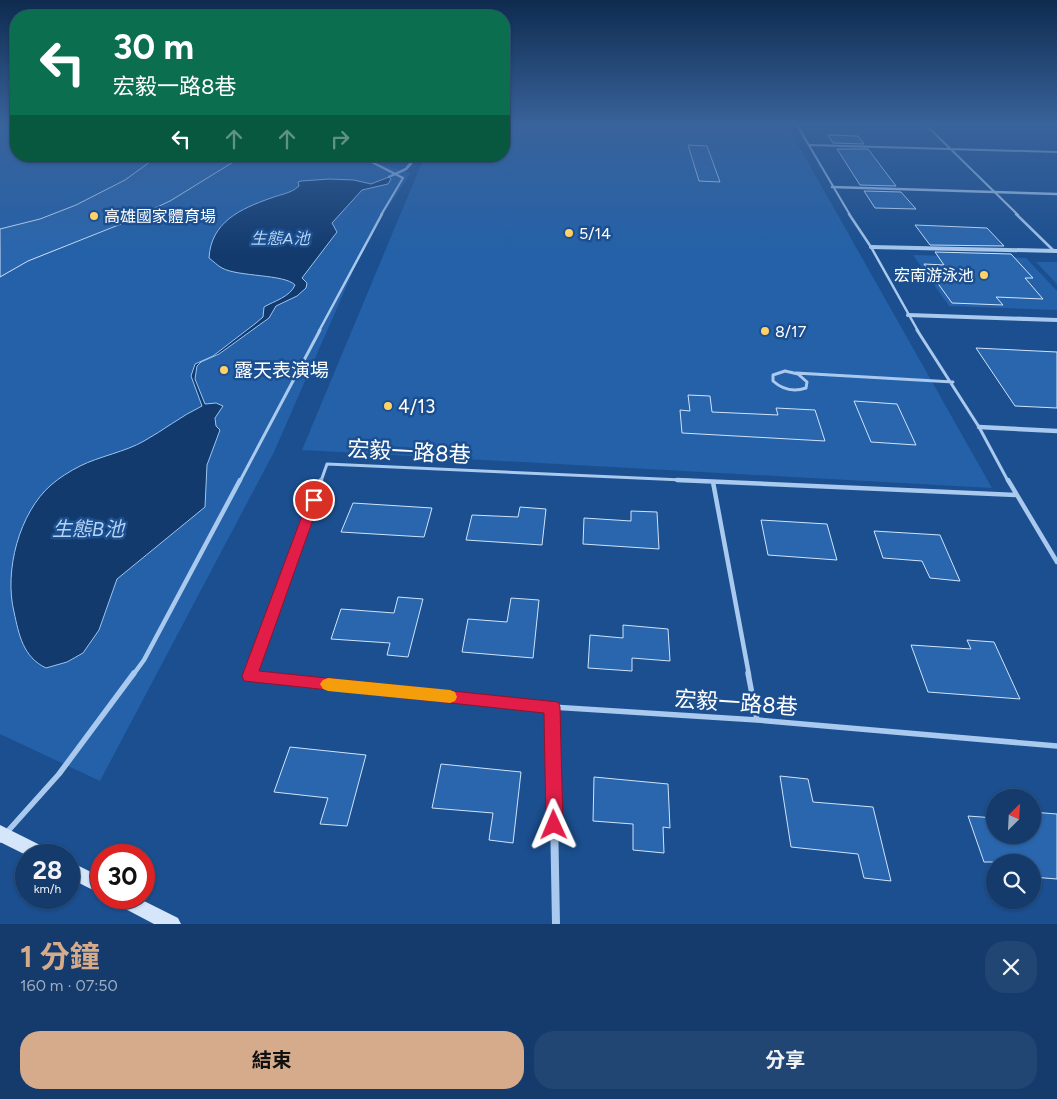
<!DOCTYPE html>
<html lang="zh-TW">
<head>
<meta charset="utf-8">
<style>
  body { margin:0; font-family:Figtree,"Noto Sans TC",sans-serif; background:#214673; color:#f1f3f6; height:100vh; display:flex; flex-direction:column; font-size:19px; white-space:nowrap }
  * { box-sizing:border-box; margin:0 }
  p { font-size:16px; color:#9dadc1 }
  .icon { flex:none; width:28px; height:28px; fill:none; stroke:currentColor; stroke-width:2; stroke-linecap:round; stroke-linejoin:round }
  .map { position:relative; height:924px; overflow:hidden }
  .details { display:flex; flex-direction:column; background:#143b6b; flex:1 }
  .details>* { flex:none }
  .hud { position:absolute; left:10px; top:10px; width:500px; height:152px; border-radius:20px; box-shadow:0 1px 4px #0004,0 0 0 1px #33557e; background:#0b6e4f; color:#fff; overflow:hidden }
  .needle { width:32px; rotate:24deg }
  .fabs { position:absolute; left:986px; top:789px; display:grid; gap:10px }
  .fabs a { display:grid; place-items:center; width:55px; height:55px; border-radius:50%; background:#143b6b; box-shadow:0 1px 4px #0004,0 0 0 1px #33557e; font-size:25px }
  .speed { position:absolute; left:15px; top:844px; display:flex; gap:10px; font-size:25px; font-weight:700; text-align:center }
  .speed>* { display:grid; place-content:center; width:65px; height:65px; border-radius:50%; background:#143b6b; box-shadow:0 1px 4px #0004,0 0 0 1px #33557e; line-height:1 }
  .speed small { font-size:12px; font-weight:400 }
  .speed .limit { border:8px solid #d22; background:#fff; color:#111 }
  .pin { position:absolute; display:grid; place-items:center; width:42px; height:42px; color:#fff; margin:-21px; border:2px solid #fff; border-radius:50%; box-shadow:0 1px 5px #0007 }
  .me { position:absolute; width:55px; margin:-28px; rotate:359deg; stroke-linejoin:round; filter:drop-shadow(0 0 4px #0008) }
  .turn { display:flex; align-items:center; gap:18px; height:105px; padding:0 20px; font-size:22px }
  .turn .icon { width:65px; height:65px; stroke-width:2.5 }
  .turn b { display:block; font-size:35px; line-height:42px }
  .lanes { display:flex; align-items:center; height:48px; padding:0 20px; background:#0003; justify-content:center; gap:25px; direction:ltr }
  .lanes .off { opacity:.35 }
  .round { display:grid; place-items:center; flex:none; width:52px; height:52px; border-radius:20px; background:#214673 }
  .summary { display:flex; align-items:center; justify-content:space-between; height:85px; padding:0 20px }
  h1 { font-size:30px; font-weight:700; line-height:38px; color:#d6ab8b }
  .cta { display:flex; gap:10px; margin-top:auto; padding:10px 20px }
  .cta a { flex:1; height:58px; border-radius:20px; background:#d6ab8b; color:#111; font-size:20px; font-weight:700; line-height:58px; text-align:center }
  .cta a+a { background:#214673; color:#f1f3f6 }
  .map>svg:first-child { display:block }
</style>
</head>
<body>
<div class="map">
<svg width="1057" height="924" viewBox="0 0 1057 924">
  <rect width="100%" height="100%" fill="#1b4f8f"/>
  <path fill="#2461a8" d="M0,125H16V156H360L375,163L411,173L369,235L274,452L100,781L0,734Z
    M504,125H787L992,488L302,450L423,160L395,156H504Z
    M913,255L1026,258L1057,291V310L949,306Z
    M1036,262H1057V284Z"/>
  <path fill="#123a6d" stroke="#9cc4f0" d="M389,177L391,179L388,184L362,190L332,223L337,232L302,278L307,283L306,288L297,296L276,306L269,318L219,354L201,362L197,366L195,379L205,404L216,403L223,406L215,418L216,426L220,430L207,465L205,507L117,579L99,630L83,653L67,662L46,668C23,657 19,635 14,612C4,571 19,513 51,485C59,478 70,471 80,466C100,456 125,452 144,441C164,430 181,416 202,406L191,376L195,364L213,356L256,323L263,317L264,307C274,301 290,297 295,285C285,274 238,277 222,268C218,266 213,261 209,258C211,222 240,209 271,198C281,194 290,194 299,186L298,182L301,181L329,179L354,180L371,184Z"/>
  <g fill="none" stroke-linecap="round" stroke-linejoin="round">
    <path fill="#9cc4f0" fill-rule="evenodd" d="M342,156L394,157L404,159L413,163L407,170L389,178H388V176L405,168L409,163C387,155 364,163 342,156Z"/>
  </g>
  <path fill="#2a66ad" stroke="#cfe3fa" d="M828,135L858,136L864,144L833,143Z
    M688,145L707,146L720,182L699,181Z
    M837,149H868L896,186L860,185Z
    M158,156H243L170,201L121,224L28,261L0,277V229L40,219L76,205L125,180Z
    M864,191L901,192L916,209L875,208Z
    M915,225L987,228L1004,246L930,245Z
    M935,252L1011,254L1033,278H1025L1043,299L996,297L1003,305L952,303L924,264L944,265Z
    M976,348L1057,352V408L1015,406Z
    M688,395L710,396L712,412L778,415L776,408L815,410L825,441L682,433L680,410L690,411Z
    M854,401L897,404L916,445L871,442Z
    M353,503L432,508L424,537L341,532Z
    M520,507L546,509L542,545L466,540L472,515L518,517Z
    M631,511L657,512L659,549L583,544L584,518L631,521Z
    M761,520L827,524L837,560L768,555Z
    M874,531L940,535L960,581L930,578L922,561L883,558Z
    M398,597L423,599L408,657L387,655L390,643L331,639L341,609L394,613Z
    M511,598L539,600L533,658L462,652L468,619L507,622Z
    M623,625L668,629L670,661L632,658V671L588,668L590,635L623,638Z
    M967,640L994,642L1020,699L928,692L911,645L971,649Z
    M290,747L366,755L347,826L320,824L328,798L274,792Z
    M441,764L521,772L513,843L489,840L493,813L432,808Z
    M780,776L808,779L813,802L873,807L891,881L864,878L858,854L791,847Z
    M594,777L668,784L670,828L663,827L664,853L633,850V824L593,821Z
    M1032,812L1057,814V879L1032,877V862H984L968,816L995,818V835H1032Z"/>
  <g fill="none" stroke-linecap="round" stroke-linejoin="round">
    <path stroke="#a9c9ee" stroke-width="2" d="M797,125L850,215
      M926,125L1018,215
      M810,145L1057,152
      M360,156L403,178L381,215"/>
    <path stroke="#a9c9ee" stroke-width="2.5" d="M849,214L871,247L918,331
      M1016,214L1054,251
      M319,331L382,214"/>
    <path stroke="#a9c9ee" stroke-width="3" d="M917,330L979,427L1008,481
      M785,371L798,374L807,382L806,388C794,392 783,390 773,381V375Z
      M796,373L953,382
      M240,481L320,330
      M321,481L327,464L705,481"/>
    <path stroke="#a9c9ee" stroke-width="4.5" d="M677,480L1016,495
      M1008,480L1057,562
      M713,482L749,675
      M133,675L144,660L240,480
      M251,675L321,480"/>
    <path stroke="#a9c9ee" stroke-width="5.5" d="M251,673L250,676L552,707L757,720L1057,746
      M748,673L757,720
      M0,840L59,774L134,673"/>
    <path stroke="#a9c9ee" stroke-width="2.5" d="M832,187L1057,194"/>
    <path stroke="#a9c9ee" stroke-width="4" d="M871,247L1057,251
      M908,315L1057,320"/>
    <path stroke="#a9c9ee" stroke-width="4.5" d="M979,427L1057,431"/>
    <path stroke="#a9c9ee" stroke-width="8" d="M552,707L556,924"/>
    <path fill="#d6e6fa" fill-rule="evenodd" d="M0,825L48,849L50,855H26L0,842Z
      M69,861L101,877V894L69,878Z
      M114,898H138L178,918L181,924H154L116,904Z"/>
  </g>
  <linearGradient id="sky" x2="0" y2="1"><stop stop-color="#0f2b4f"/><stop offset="0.49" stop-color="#39639b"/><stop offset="1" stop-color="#39639b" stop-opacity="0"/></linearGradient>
  <rect width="1057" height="254" fill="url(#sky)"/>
  <path fill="#e11d48" stroke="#92132f" d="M314,495L320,500L259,671L558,702L560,707L563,825L561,832L554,834L548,832L546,825L544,713L244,681L242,676L308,500Z"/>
  <path fill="#f59e0b" d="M328,678L450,690L455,692L457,697L455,701L450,703L328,691L323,689L320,684L323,680Z"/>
  <g fill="#ffd166" stroke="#1b4f8f" stroke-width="2">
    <circle cx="94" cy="216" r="5"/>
    <circle cx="569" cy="233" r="5"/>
    <circle cx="984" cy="275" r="5"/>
    <circle cx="765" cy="331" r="5"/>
    <circle cx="224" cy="370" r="5"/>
    <circle cx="388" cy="406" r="5"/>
  </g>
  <g text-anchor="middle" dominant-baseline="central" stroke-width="5" stroke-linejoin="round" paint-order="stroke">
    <g font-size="16" fill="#fff" stroke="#1b4f8f" text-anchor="start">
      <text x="104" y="216">高雄國家體育場</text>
      <text x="579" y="233">5/14</text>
      <text x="974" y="275" text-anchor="end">宏南游泳池</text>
      <text x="775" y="331">8/17</text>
    </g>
    <g font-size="16" font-style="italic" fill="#b5d3f5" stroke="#1b4f8f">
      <text x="280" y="238">生態A池</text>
    </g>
    <g font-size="19" fill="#fff" stroke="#1b4f8f" text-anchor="start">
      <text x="234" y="370">露天表演場</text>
      <text x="398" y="406">4/13</text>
    </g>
    <g font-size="20" font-style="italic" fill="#b5d3f5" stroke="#1b4f8f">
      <text x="88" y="529">生態B池</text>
    </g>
    <g font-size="22" fill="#fff" stroke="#1b4f8f">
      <text transform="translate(409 452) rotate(3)">宏毅一路8巷</text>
      <text transform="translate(736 703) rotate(4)">宏毅一路8巷</text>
    </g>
  </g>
</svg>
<div class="fabs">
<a><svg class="needle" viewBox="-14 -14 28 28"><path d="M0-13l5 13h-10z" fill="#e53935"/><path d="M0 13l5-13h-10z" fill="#9dadc1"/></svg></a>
<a><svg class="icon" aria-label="search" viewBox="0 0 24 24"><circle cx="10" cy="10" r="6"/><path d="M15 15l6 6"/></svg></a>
</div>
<div class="speed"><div>28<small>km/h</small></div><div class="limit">30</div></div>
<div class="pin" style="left:314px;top:500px;background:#d93025"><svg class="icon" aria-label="arrive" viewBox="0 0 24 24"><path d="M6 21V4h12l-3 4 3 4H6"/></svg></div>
<svg class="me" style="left:554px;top:825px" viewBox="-20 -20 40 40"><path d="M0-17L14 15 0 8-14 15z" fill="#e11d48" stroke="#fff" stroke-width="4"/></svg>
<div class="hud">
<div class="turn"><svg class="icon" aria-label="left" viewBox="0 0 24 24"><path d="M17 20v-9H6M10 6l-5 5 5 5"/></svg><div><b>30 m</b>宏毅一路8巷</div></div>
<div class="lanes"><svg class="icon" aria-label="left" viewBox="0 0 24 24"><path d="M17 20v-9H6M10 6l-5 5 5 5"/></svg><svg class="icon off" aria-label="ahead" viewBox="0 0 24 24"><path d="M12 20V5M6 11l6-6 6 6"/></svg><svg class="icon off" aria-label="ahead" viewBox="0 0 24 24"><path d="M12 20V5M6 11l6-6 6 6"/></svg><svg class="icon off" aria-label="right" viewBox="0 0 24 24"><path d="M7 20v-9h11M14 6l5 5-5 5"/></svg></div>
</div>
</div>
<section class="details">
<div class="summary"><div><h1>1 分鐘</h1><p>160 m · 07:50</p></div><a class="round"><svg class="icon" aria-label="close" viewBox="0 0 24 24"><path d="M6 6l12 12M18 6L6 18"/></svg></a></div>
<div class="cta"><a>結束</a><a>分享</a></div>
</section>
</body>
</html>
